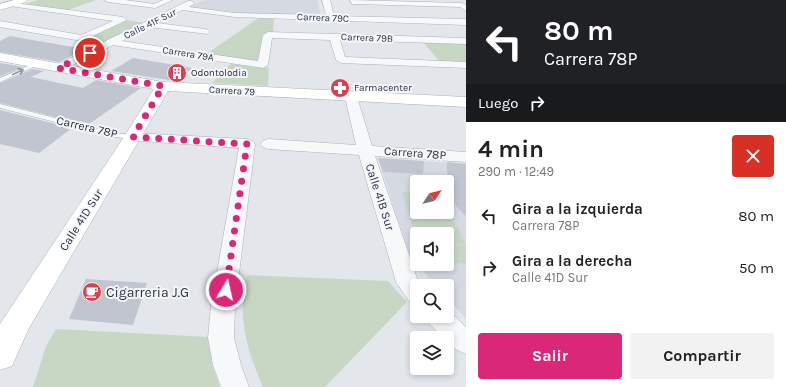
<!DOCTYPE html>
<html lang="es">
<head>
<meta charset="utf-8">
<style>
  body { margin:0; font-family:Karla,sans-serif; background:#f2f2f2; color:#222; height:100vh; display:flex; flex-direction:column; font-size:15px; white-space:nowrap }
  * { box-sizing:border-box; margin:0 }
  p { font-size:13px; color:#767676 }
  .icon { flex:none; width:22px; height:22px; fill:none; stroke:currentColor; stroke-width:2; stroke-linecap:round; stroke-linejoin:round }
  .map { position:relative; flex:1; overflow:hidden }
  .panel { display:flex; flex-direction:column; background:#fff; width:320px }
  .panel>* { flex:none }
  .banner { background:#202124; color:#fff; overflow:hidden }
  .needle { width:26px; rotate:54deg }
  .tools { position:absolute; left:410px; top:175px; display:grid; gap:8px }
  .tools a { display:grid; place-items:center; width:44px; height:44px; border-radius:4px; background:#fff; box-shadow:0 2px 6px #0003; font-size:20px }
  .pin { position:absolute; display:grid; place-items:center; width:34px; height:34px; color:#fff; margin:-17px; border:2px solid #fff; border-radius:50%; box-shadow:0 1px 4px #0007 }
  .me { position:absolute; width:44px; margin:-22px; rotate:9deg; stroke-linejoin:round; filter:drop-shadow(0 0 3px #0008) }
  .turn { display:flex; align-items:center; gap:14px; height:84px; padding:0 12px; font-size:18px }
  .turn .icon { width:52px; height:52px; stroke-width:2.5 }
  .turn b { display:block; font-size:28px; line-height:34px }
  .then { display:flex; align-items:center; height:38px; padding:0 12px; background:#0003; gap:8px; font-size:15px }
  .round { display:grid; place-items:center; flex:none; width:42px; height:42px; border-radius:4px; background:#f2f2f2 }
  .head { display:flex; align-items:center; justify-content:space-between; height:68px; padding:0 12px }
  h1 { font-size:24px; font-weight:700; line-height:30px }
  .primary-button { display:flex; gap:8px; margin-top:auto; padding:8px 12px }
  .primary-button a { flex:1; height:46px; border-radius:4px; background:#db2777; color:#fff; font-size:16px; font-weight:700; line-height:46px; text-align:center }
  .primary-button a+a { background:#f2f2f2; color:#222 }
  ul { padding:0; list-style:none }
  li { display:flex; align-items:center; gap:12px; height:52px; padding:0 12px }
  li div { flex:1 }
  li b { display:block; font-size:15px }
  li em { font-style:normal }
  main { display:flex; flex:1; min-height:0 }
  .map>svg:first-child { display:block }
</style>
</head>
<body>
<main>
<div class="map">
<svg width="466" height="387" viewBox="0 0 466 387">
  <rect width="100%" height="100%" fill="#e3e7ec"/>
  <path fill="#d4d9e2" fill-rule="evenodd" d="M204,0H318L320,15L239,13L189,7Z
    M378,158L466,164V318L447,299V286H435L418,264H447V234H417V263L408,251ZM417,182H447V212H417Z"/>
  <path fill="#c8d7c4" d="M38,0H96L68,10L25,4Z
    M260,17L274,18L273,33L260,66L269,68L268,86L212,83L236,59L205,55Z
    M126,20L146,23L108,42L85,38Z
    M423,42L466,43V63L440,62Z
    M402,192L417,193V212H447V204L466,245L447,243V234H417V239Z
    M447,245L466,246V264L447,262Z
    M247,275L388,281L407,302L325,387H263C246,348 237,318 247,275Z
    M56,329L210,337L212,365L220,387H33L46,346Z"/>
  <path fill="#c0c5d0" d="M10,36L38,41L85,49L59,62L0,52V41Z
    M133,58L192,68L175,81L111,71Z
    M0,63L23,67L0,76Z
    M33,69L44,71L31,77L83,88L96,80L141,88L89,124L81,121L79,123L0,103V83Z
    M0,110L72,128L39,153L0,144Z
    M378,158L424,161L423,174L383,172Z
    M447,162L466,164V216L447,197Z
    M86,279L147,283L133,325L69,319Z"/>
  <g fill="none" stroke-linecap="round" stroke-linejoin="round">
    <g stroke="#abb1ba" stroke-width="1">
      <path id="lane" d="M35,63L40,64L0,82V78Z
        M0,104L114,133L133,135L137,137L133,139L114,137L0,108Z"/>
    </g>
    <g stroke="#abb1ba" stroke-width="1">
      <path id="street" d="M104,0H125L154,4L163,0H173L155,8L108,2Z
        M322,0H330L334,16L466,19V25L235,17L182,10L157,23L205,29L208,30L210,32L208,34L149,27L122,41L258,61L263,35L268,32L466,38V44L340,40L345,57L466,62V68L341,63L336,60L330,40L272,38L268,65L263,68L113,45L62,70H54L52,68L54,66L188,1H191L195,3L189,7L235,13L326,15Z
        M350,0L462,3L466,5V11L460,7L355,4H352Z
        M7,2L123,17L127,20L82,41L0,27V21L81,35L113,21L10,6H7Z
        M351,93L355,94L357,97L372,146L466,152V162L375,156L417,278L424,286H417V304L409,301L396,282L359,155L268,149L263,147L260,144L263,141L268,139L356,145L345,97L347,94Z
        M133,133L247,139L252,141L255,144L235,306L234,338L241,365L249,387H221L213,365L208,338L211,306L239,148L128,140L126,137L128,134Z
        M447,309L466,327V354L457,350L448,343L447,338H443L429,323L426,316H447Z"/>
    </g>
    <g stroke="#abb1ba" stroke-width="1">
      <path id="secondary" d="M14,0H27L26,2L0,10V4Z
        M0,53L163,82L466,97V107L168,91L29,328L12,366L0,370V324L124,137L154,89L0,61Z"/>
    </g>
    <use href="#lane" fill="#f7f8fa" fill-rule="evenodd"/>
    <use href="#street" fill="#f7f8fa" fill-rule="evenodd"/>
    <use href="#secondary" fill="#fff" fill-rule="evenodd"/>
  </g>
  <defs><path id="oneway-shaft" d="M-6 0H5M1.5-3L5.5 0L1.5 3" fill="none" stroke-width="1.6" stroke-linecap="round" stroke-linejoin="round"/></defs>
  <use stroke="#9096a0" href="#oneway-shaft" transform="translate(18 72) rotate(-24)"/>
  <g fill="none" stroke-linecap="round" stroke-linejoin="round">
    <path stroke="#db2777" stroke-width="7" stroke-dasharray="0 12.6" d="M90,53L58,68L163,86L133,137L247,144L226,290"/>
  </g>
  <defs>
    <g id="building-disc" transform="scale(1)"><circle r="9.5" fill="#d94152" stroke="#f4f6f9"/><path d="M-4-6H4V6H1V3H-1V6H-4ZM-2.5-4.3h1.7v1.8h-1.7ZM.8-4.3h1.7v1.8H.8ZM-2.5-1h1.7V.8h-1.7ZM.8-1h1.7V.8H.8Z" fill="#fff"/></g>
    <g id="pharmacy-disc" transform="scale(1)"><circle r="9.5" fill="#d94152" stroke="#f4f6f9"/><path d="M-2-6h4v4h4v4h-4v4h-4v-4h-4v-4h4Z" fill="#fff"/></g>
    <g id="cafe-disc" transform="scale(1)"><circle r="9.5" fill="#d94152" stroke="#f4f6f9"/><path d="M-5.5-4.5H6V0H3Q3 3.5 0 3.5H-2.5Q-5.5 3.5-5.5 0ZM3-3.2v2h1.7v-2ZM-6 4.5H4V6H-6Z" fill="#fff"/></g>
  </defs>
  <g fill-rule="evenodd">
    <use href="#building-disc" x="177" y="73"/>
    <use href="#pharmacy-disc" x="340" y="88"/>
    <use href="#cafe-disc" x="92" y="292"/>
  </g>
  <g text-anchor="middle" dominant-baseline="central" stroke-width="4" stroke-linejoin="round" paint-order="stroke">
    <g font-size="10" fill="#293346" stroke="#f4f6f9">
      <text transform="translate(323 18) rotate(2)">Carrera 79C</text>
      <text transform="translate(150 24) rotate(-26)">Calle 41F Sur</text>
      <text transform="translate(367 38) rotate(2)">Carrera 79B</text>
      <text transform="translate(188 54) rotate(9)">Carrera 79A</text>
      <text transform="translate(232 91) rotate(3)">Carrera 79</text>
    </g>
    <g font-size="10" fill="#293346" stroke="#f4f6f9" text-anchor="start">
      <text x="191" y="73">Odontolodia</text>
      <text x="354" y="88">Farmacenter</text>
    </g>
    <g font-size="12" fill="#293346" stroke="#f4f6f9">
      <text transform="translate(87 127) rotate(13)">Carrera 78P</text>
      <text transform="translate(415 153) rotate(4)">Carrera 78P</text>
      <text transform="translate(380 197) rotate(72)">Calle 41B Sur</text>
      <text transform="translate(81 220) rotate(-58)">Calle 41D Sur</text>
    </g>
    <g font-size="14" fill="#293346" stroke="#f4f6f9" text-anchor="start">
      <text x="106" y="292">Cigarreria J.G</text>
    </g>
  </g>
</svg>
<div class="tools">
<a><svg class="needle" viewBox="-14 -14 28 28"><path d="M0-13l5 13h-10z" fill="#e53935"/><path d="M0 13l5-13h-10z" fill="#767676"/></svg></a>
<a><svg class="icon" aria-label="sound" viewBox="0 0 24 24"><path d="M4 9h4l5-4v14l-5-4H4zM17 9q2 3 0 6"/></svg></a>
<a><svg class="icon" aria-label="search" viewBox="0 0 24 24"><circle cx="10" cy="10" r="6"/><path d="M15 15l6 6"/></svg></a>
<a><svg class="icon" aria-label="layers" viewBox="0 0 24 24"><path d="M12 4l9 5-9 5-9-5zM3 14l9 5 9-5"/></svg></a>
</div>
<div class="pin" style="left:90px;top:53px;background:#d93025"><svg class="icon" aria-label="arrive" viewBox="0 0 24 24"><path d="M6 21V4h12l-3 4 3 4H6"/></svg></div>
<svg class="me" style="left:226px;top:290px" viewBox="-20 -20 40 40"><circle r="17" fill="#db2777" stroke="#fff" stroke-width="3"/><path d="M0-11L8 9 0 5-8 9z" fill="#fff"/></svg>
</div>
<section class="panel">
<div class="banner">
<div class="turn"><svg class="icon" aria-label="left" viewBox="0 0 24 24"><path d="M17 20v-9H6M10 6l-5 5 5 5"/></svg><div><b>80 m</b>Carrera 78P</div></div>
<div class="then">Luego<svg class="icon" aria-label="right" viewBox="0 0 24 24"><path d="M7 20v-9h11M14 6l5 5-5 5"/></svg></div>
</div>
<div class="head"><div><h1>4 min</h1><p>290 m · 12:49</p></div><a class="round" style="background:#d93025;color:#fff"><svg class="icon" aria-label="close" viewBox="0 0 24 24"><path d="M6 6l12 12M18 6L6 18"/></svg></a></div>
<ul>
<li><svg class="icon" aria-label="left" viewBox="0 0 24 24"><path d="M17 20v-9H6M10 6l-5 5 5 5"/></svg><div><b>Gira a la izquierda</b><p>Carrera 78P</p></div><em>80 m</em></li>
<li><svg class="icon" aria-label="right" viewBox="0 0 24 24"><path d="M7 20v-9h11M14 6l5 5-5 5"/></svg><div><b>Gira a la derecha</b><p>Calle 41D Sur</p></div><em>50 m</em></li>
</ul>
<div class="primary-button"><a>Salir</a><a>Compartir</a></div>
</section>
</main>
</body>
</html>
